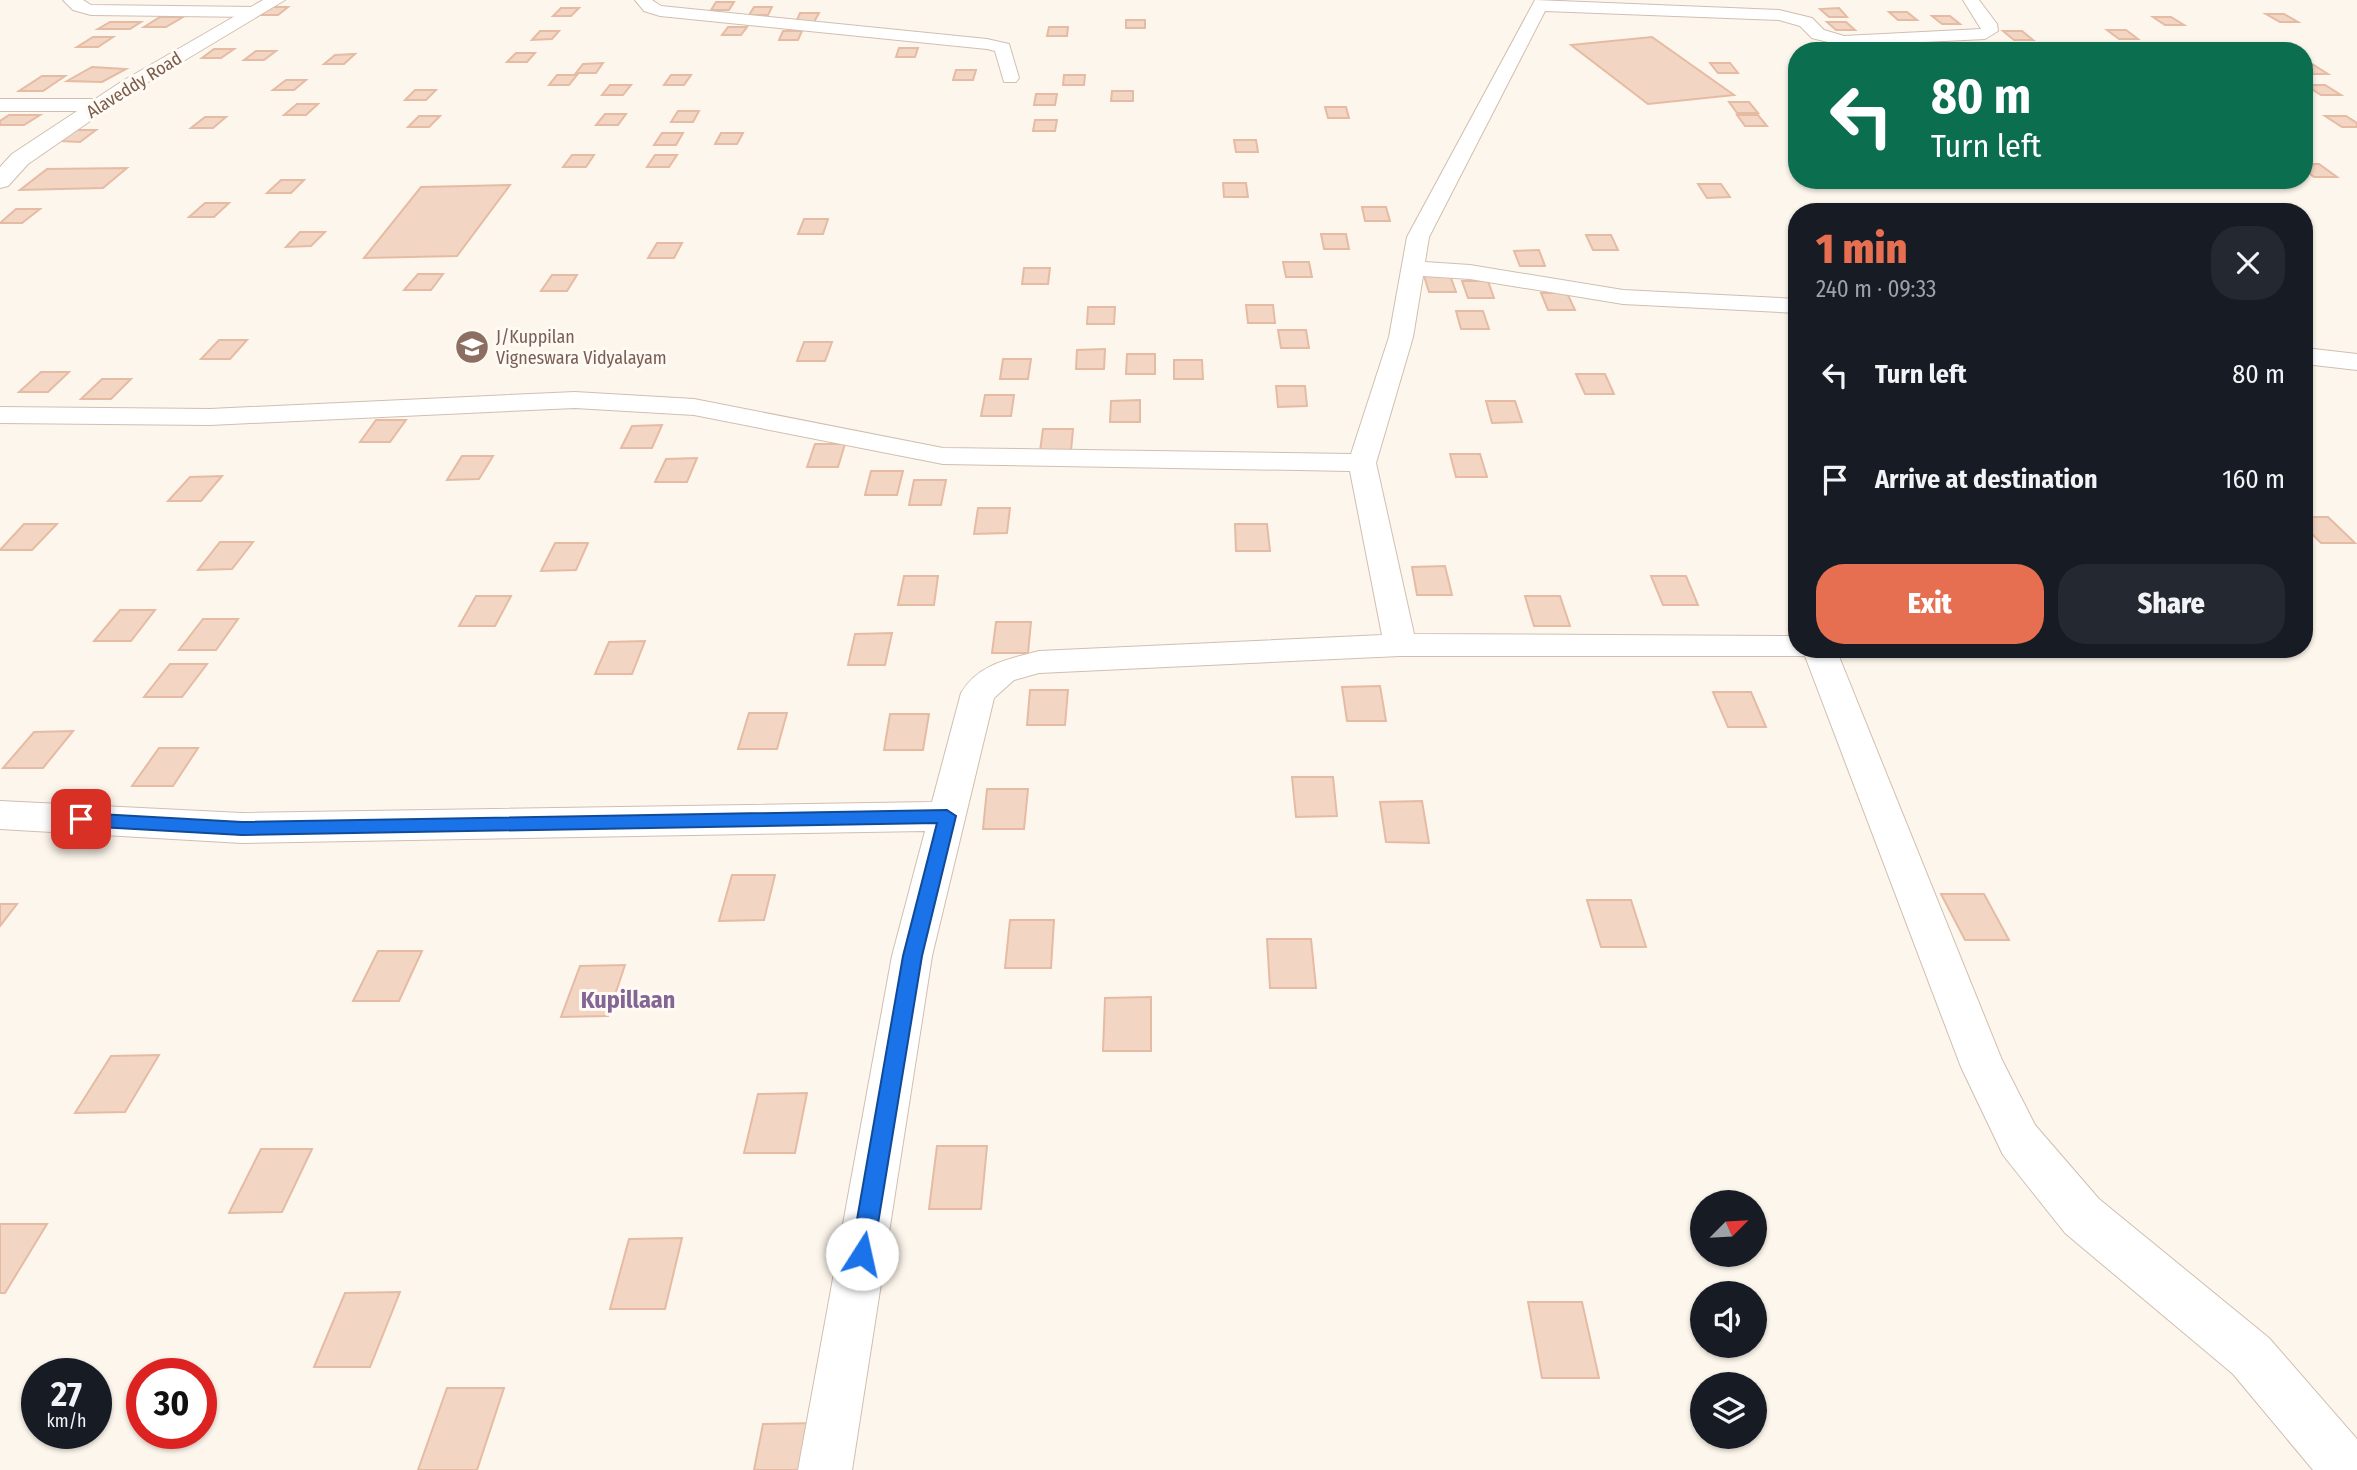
<!DOCTYPE html>
<html lang="en">
<head>
<meta charset="utf-8">
<style>
  body { margin:0; font-family:"Fira Sans Condensed",sans-serif; background:#242831; color:#f1f3f6; height:100vh; display:flex; flex-direction:column; font-size:26px; white-space:nowrap }
  * { box-sizing:border-box; margin:0 }
  p { font-size:23px; color:#9ea1a6 }
  .icon { flex:none; width:38px; height:38px; fill:none; stroke:currentColor; stroke-width:2; stroke-linecap:round; stroke-linejoin:round }
  .map { position:relative; flex:1; overflow:hidden }
  .drawer { position:absolute; left:1788px; top:203px; width:525px; height:455px; display:flex; flex-direction:column; background:#171b24; border-radius:28px; box-shadow:0 2px 5px #0004 }
  .drawer>* { flex:none }
  .guide { position:absolute; left:1788px; top:42px; width:525px; height:147px; border-radius:28px; box-shadow:0 2px 5px #0004; background:#0b6e4f; color:#fff; overflow:hidden }
  .needle { width:46px; rotate:66deg }
  .tools { position:absolute; left:1690px; top:1190px; display:grid; gap:14px }
  .tools a { display:grid; place-items:center; width:77px; height:77px; border-radius:50%; background:#171b24; box-shadow:0 2px 5px #0004; font-size:35px }
  .speed { position:absolute; left:21px; top:1358px; display:flex; gap:14px; font-size:35px; font-weight:700; text-align:center }
  .speed>* { display:grid; place-content:center; width:91px; height:91px; border-radius:50%; background:#171b24; box-shadow:0 2px 5px #0004; line-height:1 }
  .speed small { font-size:18px; font-weight:400 }
  .speed .limit { border:10px solid #d22; background:#fff; color:#111 }
  .pin { position:absolute; display:grid; place-items:center; width:60px; height:60px; color:#fff; margin:-30px; border-radius:14px; box-shadow:0 4px 10px #0006 }
  .me { position:absolute; width:77px; margin:-38px; rotate:10deg; stroke-linejoin:round; filter:drop-shadow(0 0 5px #0008) }
  .turn { display:flex; align-items:center; gap:24px; height:147px; padding:0 28px; font-size:32px }
  .turn .icon { width:91px; height:91px; stroke-width:2.5 }
  .turn b { display:block; font-size:49px; line-height:60px }
  .round { display:grid; place-items:center; flex:none; width:74px; height:74px; border-radius:28px; background:#242831 }
  .head { display:flex; align-items:center; justify-content:space-between; height:119px; padding:0 28px }
  h1 { font-size:42px; font-weight:800; line-height:52px; color:#e76f51 }
  .action { display:flex; gap:14px; margin-top:auto; padding:14px 28px }
  .action a { flex:1; height:80px; border-radius:28px; background:#e76f51; color:#fff; font-size:28px; font-weight:800; line-height:80px; text-align:center }
  .action a+a { background:#242831; color:#f1f3f6 }
  ul { padding:0; list-style:none }
  li { display:flex; align-items:center; gap:21px; height:105px; padding:0 28px }
  li div { flex:1 }
  li b { display:block; font-size:26px }
  li em { font-style:normal }
  .map>svg:first-child { display:block }
</style>
</head>
<body>
<div class="map">
<svg width="2357" height="1470" viewBox="0 0 2357 1470">
  <rect width="100%" height="100%" fill="#fdf6ec"/>
  <path fill="#f3d5c3" stroke="#e6bba3" stroke-width="2" d="M716,2H734L729,10H711Z
    M270,7H288L278,15H259Z
    M754,7H772L768,15H749Z
    M561,8H579L571,16H553Z
    M1839,8L1847,17H1829L1820,9Z
    M1889,12H1907L1917,20H1898Z
    M800,13H819L814,22H796Z
    M2266,14H2284L2298,22H2280Z
    M1932,16H1950L1960,24H1942Z
    M160,17H183L166,27H144Z
    M2153,17H2171L2184,25H2165Z
    M1126,20H1145V28H1126Z
    M110,22H141L130,29H98Z
    M1827,22H1846L1855,30H1836Z
    M728,27H747L741,35H722Z
    M1049,27H1068L1067,36H1047Z
    M2107,30H2126L2138,39H2119Z
    M540,31H559L552,39L532,40Z
    M783,31H802L798,40H779Z
    M2003,31H2022L2033,40H2014Z
    M93,37H113L98,47H77Z
    M1652,37L1734,95L1648,104L1571,45Z
    M899,48H918L915,57H896Z
    M214,49H234L221,58H202Z
    M256,51H276L264,60H244Z
    M516,53H535L527,62H507Z
    M355,54L344,64H324L335,55Z
    M603,63L596,73H576L583,64Z
    M1710,63H1730L1738,73H1718Z
    M2305,64H2312L2328,74H2308Z
    M92,67L126,69L102,82L67,81Z
    M956,70H976L973,80H953Z
    M557,75H577L569,85H549Z
    M671,75H691L684,85H664Z
    M1064,75H1085L1084,85H1063Z
    M42,76H65L43,91H19Z
    M286,80H306L294,90H273Z
    M610,85H631L623,95H602Z
    M2305,85H2325L2341,95H2321Z
    M415,90H436L426,100H405Z
    M1112,91H1133V101H1111Z
    M1036,94H1057L1055,105H1034Z
    M1729,102H1749L1758,113H1737Z
    M297,104H318L306,115H284Z
    M1325,107H1346L1349,118H1328Z
    M678,111H699L693,122H671Z
    M605,114H626L618,125H596Z
    M9,115H40L24,125H0V121Z
    M1737,115H1758L1767,126H1745Z
    M419,116H440L429,127H408Z
    M2325,116H2346L2357,123V127H2342Z
    M205,117H226L213,128H191Z
    M1035,120H1057L1055,131H1033Z
    M75,130H96L80,142L58,141Z
    M662,133H683L676,145H654Z
    M721,133H743L737,144H715Z
    M1234,140H1256L1258,152H1236Z
    M572,155H594L586,167H563Z
    M655,155H677L669,167H647Z
    M2305,164H2319L2337,177H2314L2305,170Z
    M127,168L103,188L20,190L47,169Z
    M281,180H304L291,193H267Z
    M1223,183H1246L1248,197H1224Z
    M1698,184H1721L1730,197L1707,198Z
    M510,185L457,256L364,258L421,187Z
    M205,203H229L214,217H189Z
    M1362,207H1386L1390,221H1365Z
    M16,209H40L22,223H0Z
    M804,219H828L823,234H798Z
    M300,232H325L311,246L286,247Z
    M1321,234H1346L1349,249H1324Z
    M1586,235H1611L1618,250H1593Z
    M657,243H682L674,258H648Z
    M1539,250L1545,266H1520L1514,251Z
    M1283,262H1309L1312,277H1286Z
    M1024,268H1050L1048,284H1022Z
    M418,274H443L431,290H404Z
    M552,275H577L567,291H541Z
    M1450,275L1456,292H1429L1424,276Z
    M1462,281H1488L1494,298H1468Z
    M1541,293H1567L1575,310H1548Z
    M1246,305H1273L1275,323H1248Z
    M1088,307H1115L1114,324H1087Z
    M1456,311H1483L1489,329H1461Z
    M1278,330H1306L1309,348H1281Z
    M219,340H247L230,359H201Z
    M804,342H832L825,361H797Z
    M1105,349L1104,369H1076L1077,350Z
    M1127,354H1155V374H1126Z
    M1003,359H1031L1028,379H1000Z
    M1174,360H1202L1203,379H1174Z
    M41,372H69L48,392H19Z
    M1576,374H1605L1614,394H1585Z
    M102,379H131L111,399H81Z
    M1276,386H1305L1307,406L1278,407Z
    M985,395H1014L1011,416H981Z
    M1140,400V422H1110L1111,401Z
    M1486,401H1515L1522,422L1492,423Z
    M376,420H406L390,442H360Z
    M662,425L652,448H621L632,426Z
    M1043,429H1073L1071,451H1040Z
    M815,444H845L838,467H807Z
    M1450,454H1480L1487,477H1456Z
    M462,456H493L479,479L447,480Z
    M697,458L687,482H655L666,459Z
    M871,471H903L897,495H865Z
    M222,476L201,501H168L190,477Z
    M914,480H946L941,505H909Z
    M978,508H1010L1007,533L974,534Z
    M2305,517H2328L2355,543H2321L2305,527Z
    M24,524H57L32,550H0Z
    M1235,524H1267L1270,551H1236Z
    M220,542H253L232,569L198,570Z
    M555,543H588L576,570L541,571Z
    M1445,566L1452,595H1417L1412,567Z
    M904,576H938L934,605H898Z
    M1651,576H1686L1698,605H1663Z
    M476,596H511L495,626H459Z
    M1525,596H1560L1570,626H1534Z
    M120,610H155L131,641H94Z
    M203,619H238L216,650H179Z
    M996,622H1031L1028,653H992Z
    M892,633L885,665H848L855,634Z
    M645,641L632,674H595L609,642Z
    M170,664H207L182,697H144Z
    M1380,686L1386,721H1347L1342,687Z
    M1030,690H1068L1065,725H1027Z
    M1713,692H1751L1766,727H1728Z
    M749,713H787L777,749H738Z
    M890,714H929L923,750H884Z
    M73,731L43,768H3L34,732Z
    M159,748H198L173,786H132Z
    M1292,777H1333L1337,816L1296,817Z
    M987,789H1028L1024,829H983Z
    M1422,801L1429,843L1386,842L1380,802Z
    M732,875H775L764,920L719,921Z
    M1941,894H1984L2009,940H1965Z
    M1587,900H1631L1646,947H1601Z
    M0,904H17L0,926Z
    M1010,920H1054L1051,968H1005Z
    M1267,939H1311L1316,988H1270Z
    M378,951H422L399,1001H353Z
    M625,965L608,1016L561,1017L580,966Z
    M1151,997V1051H1103L1105,998Z
    M159,1055L125,1112L75,1113L111,1056Z
    M807,1093L795,1153H744L758,1094Z
    M937,1146H987L981,1209H929Z
    M261,1149H312L282,1212L229,1213Z
    M0,1224H47L5,1293H0Z
    M682,1238L665,1309H610L629,1239Z
    M400,1292L370,1367H314L345,1293Z
    M1528,1302H1582L1599,1378H1542Z
    M447,1388H504L477,1470H418Z
    M821,1423L813,1470H754L763,1424Z"/>
  <g fill="none" stroke-linecap="round" stroke-linejoin="round">
    <g stroke="#d1beb0" stroke-width="2">
      <path id="minor" d="M63,0H83L91,5L255,7L263,12L255,17L91,15L73,10Z
        M635,0H652L661,6L987,39L1009,44L1019,78L1016,82H1004L995,51L987,49L660,16L644,11Z
        M1535,0L1779,10L1812,18L1824,30L1844,36L1981,29L1963,0H1979L1997,24L1998,31L1985,39L1843,46L1812,38L1800,26L1779,20L1545,11L1429,237L1425,262L1470,265L1623,290L1797,299V313L1623,304L1470,279L1423,276L1413,337L1376,463L1414,634L1797,636V649H1836L2002,1060L2035,1125L2099,1199L2269,1338L2357,1439V1470H2313L2233,1374L2065,1233L2003,1155L1961,1067L1805,656H1400L1039,673L1014,680L994,698L932,956L852,1470H798L892,956L925,831L242,843L0,829V801L242,813L932,802L961,693C978,664 1009,659 1039,651L1382,635L1350,471L943,464L694,415L575,408L210,425L0,423V407L210,409L575,392L694,399L943,448L1351,454L1389,337L1407,237Z
        M0,99H99L108,105L99,111H0Z
        M2305,348L2357,354V370L2305,364Z"/>
    </g>
    <g stroke="#d1beb0" stroke-width="2">
      <path id="tertiary" d="M263,0H285L135,90L28,164L8,186L0,188V167L12,154L121,82Z"/>
    </g>
    <use href="#minor" fill="#fff" fill-rule="evenodd"/>
    <use href="#tertiary" fill="#fff" fill-rule="evenodd"/>
  </g>
  <path fill="#1a73e8" stroke="#114b97" stroke-width="2" d="M947,810L956,816L922,956L873,1254L869,1261L862,1265L854,1261L851,1254L903,956L937,823L242,835L81,826L72,819L81,813L242,822Z"/>
  <defs>
    <g id="school-disc" transform="scale(1.75)"><circle r="9.5" fill="#8d6e63" stroke="#fffaf3"/><path d="M0-5L7-2L0 1L-7-2ZM-4 1L0 2.5L4 1V4Q0 6-4 4Z" fill="#fff"/></g>
  </defs>
  <g fill-rule="evenodd">
    <use href="#school-disc" x="472" y="347"/>
  </g>
  <g text-anchor="middle" dominant-baseline="central" stroke-width="6" stroke-linejoin="round" paint-order="stroke">
    <g font-size="18" fill="#7a5c4d" stroke="#fffaf3">
      <text transform="translate(134 85) rotate(-32)">Alaveddy Road</text>
    </g>
    <g font-size="18" fill="#785e54" stroke="#fffaf3" text-anchor="start">
      <text x="496" y="337">J/Kuppilan<tspan x="496" dy="21">Vigneswara Vidyalayam</tspan></text>
    </g>
    <g font-size="24" font-weight="bold" fill="#846695" stroke="#fffaf3">
      <text x="628" y="1000">Kupillaan</text>
    </g>
  </g>
</svg>
<div class="tools">
<a><svg class="needle" viewBox="-14 -14 28 28"><path d="M0-13l5 13h-10z" fill="#e53935"/><path d="M0 13l5-13h-10z" fill="#9ea1a6"/></svg></a>
<a><svg class="icon" aria-label="sound" viewBox="0 0 24 24"><path d="M4 9h4l5-4v14l-5-4H4zM17 9q2 3 0 6"/></svg></a>
<a><svg class="icon" aria-label="layers" viewBox="0 0 24 24"><path d="M12 4l9 5-9 5-9-5zM3 14l9 5 9-5"/></svg></a>
</div>
<div class="speed"><div>27<small>km/h</small></div><div class="limit">30</div></div>
<div class="pin" style="left:81px;top:819px;background:#d93025"><svg class="icon" aria-label="arrive" viewBox="0 0 24 24"><path d="M6 21V4h12l-3 4 3 4H6"/></svg></div>
<svg class="me" style="left:862px;top:1254px" viewBox="-20 -20 40 40"><circle r="19" fill="#fff"/><path d="M0-13L10 11 0 6-10 11z" fill="#1a73e8"/></svg>
<div class="guide">
<div class="turn"><svg class="icon" aria-label="left" viewBox="0 0 24 24"><path d="M17 20v-9H6M10 6l-5 5 5 5"/></svg><div><b>80 m</b>Turn left</div></div>
</div>
<section class="drawer">
<div class="head"><div><h1>1 min</h1><p>240 m · 09:33</p></div><a class="round"><svg class="icon" aria-label="close" viewBox="0 0 24 24"><path d="M6 6l12 12M18 6L6 18"/></svg></a></div>
<ul>
<li><svg class="icon" aria-label="left" viewBox="0 0 24 24"><path d="M17 20v-9H6M10 6l-5 5 5 5"/></svg><div><b>Turn left</b></div><em>80 m</em></li>
<li><svg class="icon" aria-label="arrive" viewBox="0 0 24 24"><path d="M6 21V4h12l-3 4 3 4H6"/></svg><div><b>Arrive at destination</b></div><em>160 m</em></li>
</ul>
<div class="action"><a>Exit</a><a>Share</a></div>
</section>
</div>
</body>
</html>
